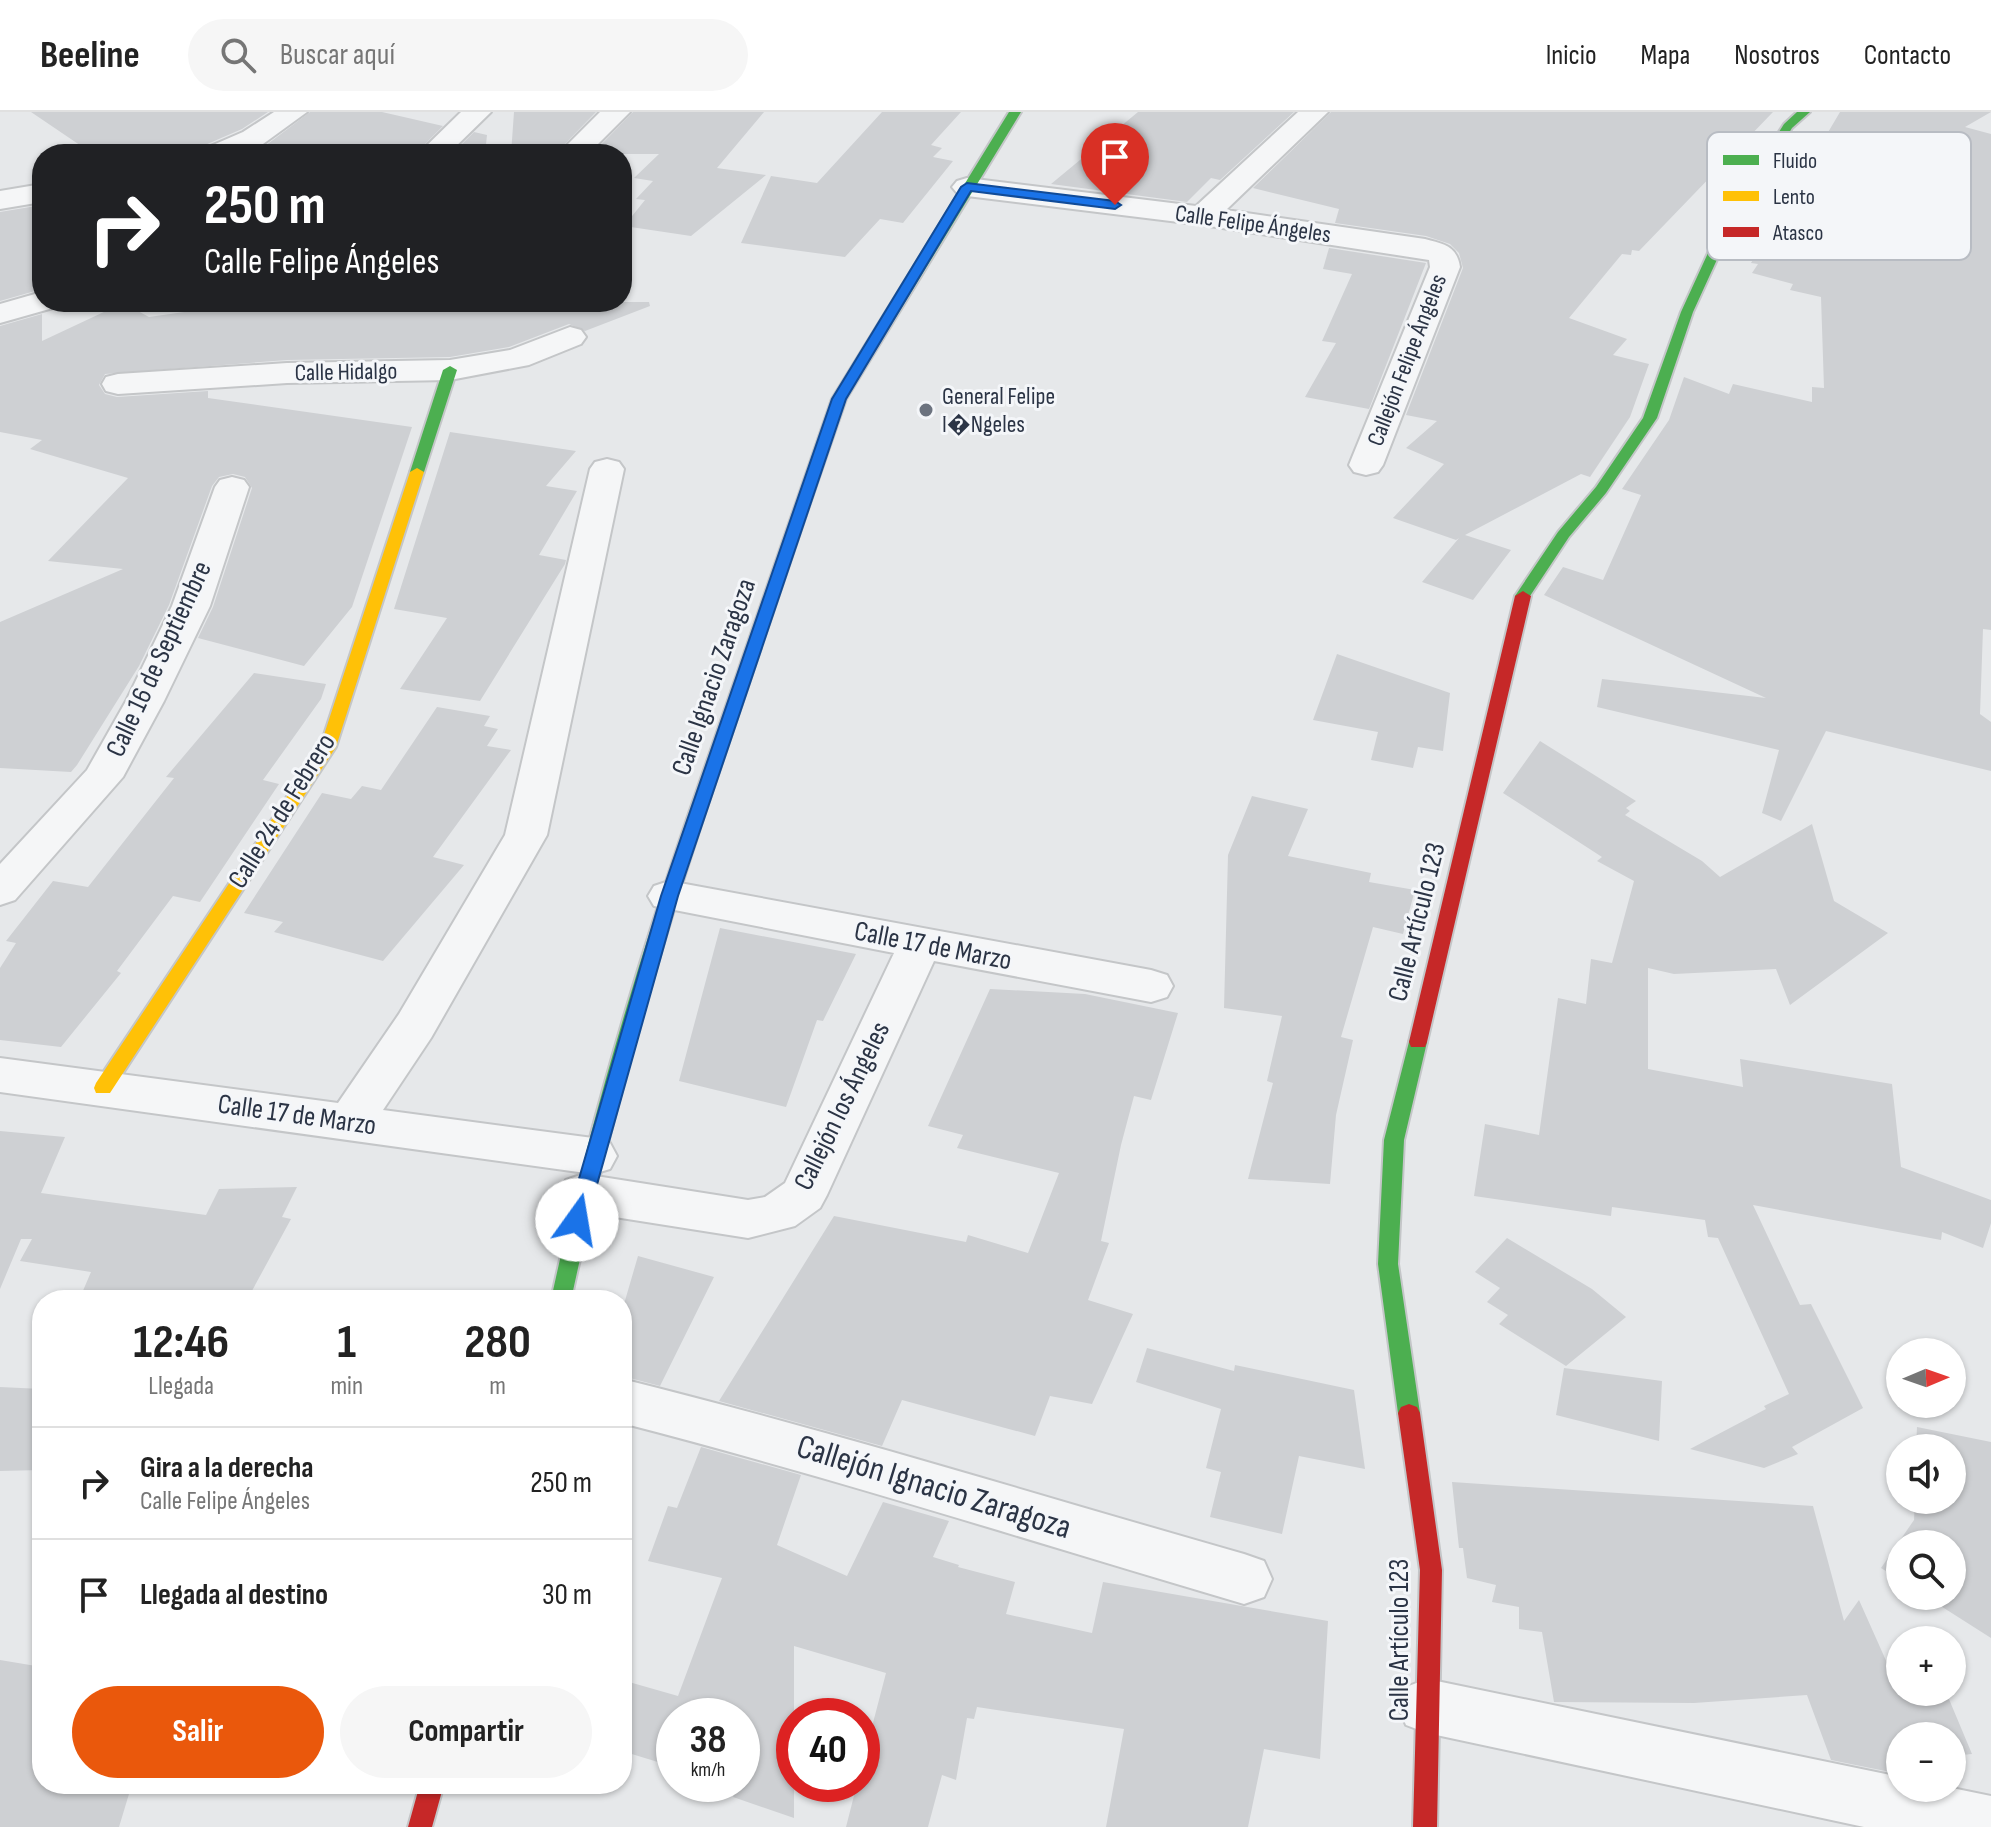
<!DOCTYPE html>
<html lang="es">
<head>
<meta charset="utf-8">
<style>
  body { margin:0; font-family:"Sofia Sans Condensed",sans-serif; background:#f6f6f6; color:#222; height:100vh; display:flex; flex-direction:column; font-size:30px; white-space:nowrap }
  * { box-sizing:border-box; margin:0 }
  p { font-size:26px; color:#767676 }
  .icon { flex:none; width:44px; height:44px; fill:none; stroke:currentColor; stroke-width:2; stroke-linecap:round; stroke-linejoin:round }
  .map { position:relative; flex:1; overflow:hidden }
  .side { position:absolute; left:32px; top:1178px; width:600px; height:504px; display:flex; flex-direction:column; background:#fff; border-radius:32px; box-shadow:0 2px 6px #0004 }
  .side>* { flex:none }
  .banner { position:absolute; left:32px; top:32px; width:600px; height:168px; border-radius:32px; box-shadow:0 2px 6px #0004; background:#202124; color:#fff; overflow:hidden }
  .needle { width:52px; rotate:88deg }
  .tools { position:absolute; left:1886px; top:1226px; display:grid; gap:16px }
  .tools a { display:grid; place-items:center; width:80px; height:80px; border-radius:50%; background:#fff; box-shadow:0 2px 6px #0004; font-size:40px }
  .speed { position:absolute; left:656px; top:1586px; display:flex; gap:16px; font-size:40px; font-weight:700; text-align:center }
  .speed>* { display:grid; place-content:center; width:104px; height:104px; border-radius:50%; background:#fff; box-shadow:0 2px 6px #0004; line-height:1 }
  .speed small { font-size:20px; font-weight:400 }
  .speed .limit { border:12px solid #d22; background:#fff; color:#111 }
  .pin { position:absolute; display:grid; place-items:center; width:68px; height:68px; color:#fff; margin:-82px -34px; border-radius:50% 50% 50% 0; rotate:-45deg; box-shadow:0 0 8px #0007 }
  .pin .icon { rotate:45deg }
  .me { position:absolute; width:88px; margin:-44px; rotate:13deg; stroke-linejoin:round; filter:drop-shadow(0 0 6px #0008) }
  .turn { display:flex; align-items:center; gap:28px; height:168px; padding:0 40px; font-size:36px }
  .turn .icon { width:104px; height:104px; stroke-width:2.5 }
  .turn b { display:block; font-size:56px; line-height:68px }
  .eta { display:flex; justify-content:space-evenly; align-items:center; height:136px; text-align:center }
  .eta b { font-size:48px; font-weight:700; line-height:56px }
  .primary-button { display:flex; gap:16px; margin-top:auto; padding:16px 40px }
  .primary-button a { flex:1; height:92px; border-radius:48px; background:#ea580c; color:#fff; font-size:32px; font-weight:700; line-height:92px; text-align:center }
  .primary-button a+a { background:#f6f6f6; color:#222 }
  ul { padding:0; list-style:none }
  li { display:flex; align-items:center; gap:24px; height:112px; padding:0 40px; border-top:2px solid #e0e0e0 }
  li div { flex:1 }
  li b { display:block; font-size:30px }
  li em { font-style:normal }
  header { display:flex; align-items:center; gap:48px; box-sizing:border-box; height:112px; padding:0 40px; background:#fff; border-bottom:2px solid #e0e0e0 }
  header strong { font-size:38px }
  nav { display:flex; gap:44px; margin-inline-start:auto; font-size:28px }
  .search { width:560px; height:72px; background:#f6f6f6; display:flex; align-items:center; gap:20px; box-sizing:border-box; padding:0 28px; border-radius:44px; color:#767676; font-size:30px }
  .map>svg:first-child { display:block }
</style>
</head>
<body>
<header>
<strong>Beeline</strong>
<div class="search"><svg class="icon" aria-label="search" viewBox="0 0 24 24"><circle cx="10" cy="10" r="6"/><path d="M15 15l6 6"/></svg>Buscar aquí</div>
<nav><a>Inicio</a><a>Mapa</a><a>Nosotros</a><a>Contacto</a></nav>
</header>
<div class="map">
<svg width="1991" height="1715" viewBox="0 0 1991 1715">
  <rect width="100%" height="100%" fill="#e6e8ea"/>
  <path fill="#ced0d3" d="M31,0H268L242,17L205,33L199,42H93Z
    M310,0H382L443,14L415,42H248L265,34Z
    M514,0H596L555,42H511Z
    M633,0H764L717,56L766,63L691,124L624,114L645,88L636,87L653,69L634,66L659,42H592Z
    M882,0H961L931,33L942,36L933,45L953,49L903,111L880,107L845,145L741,131L771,64L817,71Z
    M1138,0H1294L1220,68L1211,66L1187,90L1051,72Z
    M1331,0H1773L1639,139L1632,138L1631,143L1622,142L1569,206L1627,227L1613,243L1649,252L1630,305L1590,365L1581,362L1465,423L1511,438L1473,488L1422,470L1459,426L1456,428L1393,406L1444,352L1406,336L1437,309L1406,303L1463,156L1459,141L1450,132L1426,124L1335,111L1339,97L1253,76Z
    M1840,0H1991L1965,15L1991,22V518L1983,517L1980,602L1991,610V659L1826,619L1781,709L1762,701L1779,638L1597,595L1602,567L1766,586L1544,483L1563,455L1603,468L1641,383L1622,377L1669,308L1684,265L1729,282L1733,272L1812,290V275L1824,276L1821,185L1790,178L1793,172L1752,161L1758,152L1751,151Z
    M474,20L487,23L485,42H452Z
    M42,93V177L0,189V100Z
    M1329,136L1426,151L1369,297L1305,285L1336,231L1322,229L1352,162L1323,157Z
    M234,190H649L650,194L585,219L569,212L509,235L450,245L287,248L105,262L99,273L105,282L117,285L208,279V286L412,315L352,495L304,554L198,526L213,495L252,376L245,365L233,362L219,365L212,374L169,493L139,554L77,653L71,660L0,656V510L123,457L48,449L128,366L30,337L42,328L0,320V214L42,202V229L123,191L149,205L233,193Z
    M450,320L576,339L546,374L577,379L539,443L566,448L565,452L480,589L400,577L447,506L394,497Z
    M1337,542L1450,581L1443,639L1418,635L1413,656L1371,648L1378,620L1313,608Z
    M254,561L326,572L321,587L263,668L279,672L200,790L173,784L117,859L121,861L61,935L0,928V856L16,831L6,829L53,769L88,775L174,666L166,665Z
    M437,595L490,604L484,614L498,617L487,634L511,638L433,745L464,753L383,849L274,820L283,810L244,801L322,681L351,687L362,674L381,678Z
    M1540,629L1636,689L1626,696L1630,699L1625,703L1702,749L1720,765L1812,712L1834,789L1888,821L1790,893L1776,857L1674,862L1648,856V957L1743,975L1740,947L1892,972L1901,1055L1991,1088V1111L1983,1136L1942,1120L1941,1128L1753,1093L1800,1193L1811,1192L1863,1296L1792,1335L1798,1342L1764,1356L1690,1337L1766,1297L1764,1294L1789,1282L1718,1126L1708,1125L1705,1108L1612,1095L1611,1104L1474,1084L1485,1012L1539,1023L1558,886L1586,892L1591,847L1612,851L1634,769L1597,749L1602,745L1503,681Z
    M1252,684L1308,697L1288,744L1371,761L1369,770L1415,778L1403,822L1373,815L1341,925L1353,928L1336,1003L1330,1072L1248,1067L1273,971L1267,969L1282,904L1224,896L1228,743Z
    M720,816L856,842L823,909L817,908L786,995L679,969Z
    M990,877L1085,882L1178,901L1151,988L1134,984L1121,1033L1101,1129L1109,1131L1088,1188L1133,1202L1092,1292L1050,1284L1035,1324L902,1288L882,1334L719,1289L834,1104L966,1130L968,1123L1028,1141L1059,1061L957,1036L963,1023L928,1014Z
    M0,1019L65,1025L41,1081L206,1103L219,1077L297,1075L282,1105L291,1107L247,1188H79L91,1160L20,1149L32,1127H21L0,1177Z
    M1507,1126L1592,1177L1626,1205L1566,1254L1499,1212L1508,1203L1487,1190L1500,1176L1475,1160Z
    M638,1144L714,1165L660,1274L622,1264V1199Z
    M1147,1236L1234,1259L1235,1253L1354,1278L1365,1357L1299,1344L1282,1422L1210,1405L1221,1360L1206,1356L1221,1297L1136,1270Z
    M1564,1256L1662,1269L1659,1329L1556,1303Z
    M0,1275L42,1277V1358L0,1359Z
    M1917,1315L1991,1330V1526L1925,1484H1952V1432H1900V1468L1881,1456L1914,1408L1915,1388H1952V1336H1916Z
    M701,1335L801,1363L777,1433L847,1464L883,1390L949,1409L933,1445L959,1453L958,1455L1015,1470L1006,1502L1092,1521L1103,1470L1328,1509L1320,1647L1264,1637L1248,1715H1106L1124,1617L977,1595L974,1607L967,1606L956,1668L942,1663L928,1715H846L857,1672H862V1653L886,1561L794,1534V1706L733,1685L736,1677L722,1672H742V1604H674V1655L622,1639V1568L678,1584L722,1466L648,1449L668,1394L677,1396Z
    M1452,1370L1813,1394L1844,1509L1859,1488L1900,1580H1946L1972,1642L1952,1644V1624H1900V1662L1831,1648L1807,1583L1694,1591L1554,1590L1542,1520L1519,1517V1495L1492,1490L1496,1473L1467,1466L1463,1436H1459Z
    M0,1548L42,1555V1672H132L119,1715H0Z"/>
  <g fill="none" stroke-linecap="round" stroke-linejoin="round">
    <g stroke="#c4c6c8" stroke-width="4">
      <path id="street" d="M274,0H307L263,32L240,42H202L206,36L243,20Z
        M461,0H491L448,42H418Z
        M600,0H630L588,42H558Z
        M1298,0H1328L1226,98L1425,127C1444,132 1457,134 1460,155L1383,353L1378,360L1366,363L1354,360L1349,353L1430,155L1429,148L1203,113L967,84L957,81L952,75L957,69L967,66L1196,94Z
        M42,72V90L0,97V79Z
        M42,180V190H57L53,196L0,211V192Z
        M570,215L581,218L586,225L581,232L529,253L450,268L287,271L118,282L106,279L102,272L106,265L118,262L287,251L450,248L510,238Z
        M607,347L619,350L624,357L547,723L431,926L383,998L593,1026L610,1031L617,1044L610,1057L593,1062L0,980V946L338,991L399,902L505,723L590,357L595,350Z
        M232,365L244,368L249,375L210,494L164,589L123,665L15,788L0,793V752L87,658L126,589L172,494L215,375L220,368Z
        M669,769L1151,858L1167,863L1173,874L1167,885L1151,890L934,849L827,1083L820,1096L795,1114L748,1126L583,1100L566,1094L559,1081L566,1068L583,1062L748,1088L765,1085L785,1071L894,841L654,794L648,784L654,774Z
        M622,1267C831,1319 1037,1383 1244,1442L1264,1449L1272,1467L1264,1485L1244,1492C1037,1431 831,1365 622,1311Z
        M1427,1567L1900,1665V1676H1952L1991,1684V1715H1864L1427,1621L1406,1613L1398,1594L1406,1575Z"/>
    </g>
    <g stroke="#c4c6c8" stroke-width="4">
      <path id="fast" d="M1009,0H1021L846,287L806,403L799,407L794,406L792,403L832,287Z
        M1797,0H1810L1792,16L1736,106L1693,200L1657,306L1606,381L1569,425L1528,487H1518L1515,484L1558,420L1596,375L1643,306L1681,200L1724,106L1784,12Z
        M450,254L457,258L424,360L417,364L412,363L410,360L443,258Z
        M695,701L703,707C651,865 606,1025 571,1188H551C586,1025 633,865 687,707Z
        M1418,923L1425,925L1427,930L1404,1028L1398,1152L1420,1301L1417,1307L1409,1310L1401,1307L1398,1301L1378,1152L1384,1028L1409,930L1411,925Z"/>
    </g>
    <g stroke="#c4c6c8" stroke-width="4">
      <path id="slow" d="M417,356L424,360L336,635L110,981H96L94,976L96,971L320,635L410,360Z
        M799,399L806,403L703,707L701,711H689L687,707L792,403Z"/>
    </g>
    <g stroke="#c4c6c8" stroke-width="4">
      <path id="jam" d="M1523,479L1531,484L1427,930L1425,935H1411L1409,930L1515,484Z
        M1409,1292L1417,1295L1420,1301L1442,1458L1437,1715H1413L1420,1458L1398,1301L1401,1295Z
        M420,1672H444L432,1715H408Z"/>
    </g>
    <use href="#street" fill="#f5f6f7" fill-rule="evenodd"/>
    <use href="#fast" fill="#4caf50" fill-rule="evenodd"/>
    <use href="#slow" fill="#ffc107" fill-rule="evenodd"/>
    <use href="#jam" fill="#c62828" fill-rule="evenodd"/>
  </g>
  <path fill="#1a73e8" stroke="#114b97" stroke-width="2" d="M967,71L1115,89L1121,93L1115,97L971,79L846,287L678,784L587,1108L584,1113H570L567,1108L661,784L832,287L961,75Z"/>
  <circle fill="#6c737f" stroke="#f4f6f9" stroke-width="3" cx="926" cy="298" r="8"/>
  <g text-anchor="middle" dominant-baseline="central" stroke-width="6" stroke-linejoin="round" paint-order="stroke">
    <g font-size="24" fill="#2b3445" stroke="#f4f6f9">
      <text transform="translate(1253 112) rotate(8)">Calle Felipe Ángeles</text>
      <text transform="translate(1407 248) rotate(-69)">Callejón Felipe Ángeles</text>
      <text transform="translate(346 260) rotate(-1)">Calle Hidalgo</text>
    </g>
    <g font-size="24" fill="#2b3445" stroke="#f4f6f9" text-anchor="start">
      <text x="942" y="284">General Felipe<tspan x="942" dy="28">I�Ngeles</tspan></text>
    </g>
    <g font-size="28" fill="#2b3445" stroke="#f4f6f9">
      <text transform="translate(159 547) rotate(-65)">Calle 16 de Septiembre</text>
      <text transform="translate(714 565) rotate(-71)">Calle Ignacio Zaragoza</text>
      <text transform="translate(282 699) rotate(-58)">Calle 24 de Febrero</text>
      <text transform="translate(1417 810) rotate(-76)">Calle Artículo 123</text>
      <text transform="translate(933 834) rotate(11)">Calle 17 de Marzo</text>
      <text transform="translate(842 994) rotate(-64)">Callejón los Ángeles</text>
      <text transform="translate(297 1003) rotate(8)">Calle 17 de Marzo</text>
      <text transform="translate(1399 1528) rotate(-90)">Calle Artículo 123</text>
    </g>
    <g font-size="34" fill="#2b3445" stroke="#f4f6f9">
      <text transform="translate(934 1375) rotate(17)">Callejón Ignacio Zaragoza</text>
    </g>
  </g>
  <rect x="1707" y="20" width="264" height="128" rx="12" fill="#f4f6f9" stroke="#b8bcc3" stroke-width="2"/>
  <rect x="1723" y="43" width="36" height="10" fill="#4caf50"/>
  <rect x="1723" y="79" width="36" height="10" fill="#ffc107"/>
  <rect x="1723" y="115" width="36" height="10" fill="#c62828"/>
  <g font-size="22" fill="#2b3445">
    <text x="1773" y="56">Fluido</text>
    <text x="1773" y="92">Lento</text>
    <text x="1773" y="128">Atasco</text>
  </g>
</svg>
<div class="tools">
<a><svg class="needle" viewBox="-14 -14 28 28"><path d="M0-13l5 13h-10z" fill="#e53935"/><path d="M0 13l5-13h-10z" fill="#767676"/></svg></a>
<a><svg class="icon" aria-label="sound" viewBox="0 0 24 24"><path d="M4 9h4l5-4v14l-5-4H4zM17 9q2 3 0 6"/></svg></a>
<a><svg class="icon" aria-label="search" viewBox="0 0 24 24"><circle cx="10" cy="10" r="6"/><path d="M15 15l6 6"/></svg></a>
<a>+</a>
<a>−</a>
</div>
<div class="speed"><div>38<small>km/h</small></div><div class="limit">40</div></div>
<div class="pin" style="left:1115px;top:93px;background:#d93025"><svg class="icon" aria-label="arrive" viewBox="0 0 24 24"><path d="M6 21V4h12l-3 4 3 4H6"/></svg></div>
<svg class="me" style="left:577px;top:1108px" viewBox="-20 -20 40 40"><circle r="19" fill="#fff"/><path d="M0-13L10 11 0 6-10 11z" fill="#1a73e8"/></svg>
<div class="banner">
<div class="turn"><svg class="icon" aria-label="right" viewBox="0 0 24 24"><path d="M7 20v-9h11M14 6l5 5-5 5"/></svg><div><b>250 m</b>Calle Felipe Ángeles</div></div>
</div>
<section class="side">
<div class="eta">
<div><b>12:46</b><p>Llegada</p></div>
<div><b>1</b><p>min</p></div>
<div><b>280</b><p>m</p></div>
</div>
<ul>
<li><svg class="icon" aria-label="right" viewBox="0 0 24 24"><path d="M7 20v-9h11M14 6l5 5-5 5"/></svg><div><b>Gira a la derecha</b><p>Calle Felipe Ángeles</p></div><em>250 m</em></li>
<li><svg class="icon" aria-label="arrive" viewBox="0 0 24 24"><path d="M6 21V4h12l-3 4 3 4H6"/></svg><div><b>Llegada al destino</b></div><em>30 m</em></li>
</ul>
<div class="primary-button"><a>Salir</a><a>Compartir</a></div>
</section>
</div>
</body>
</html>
